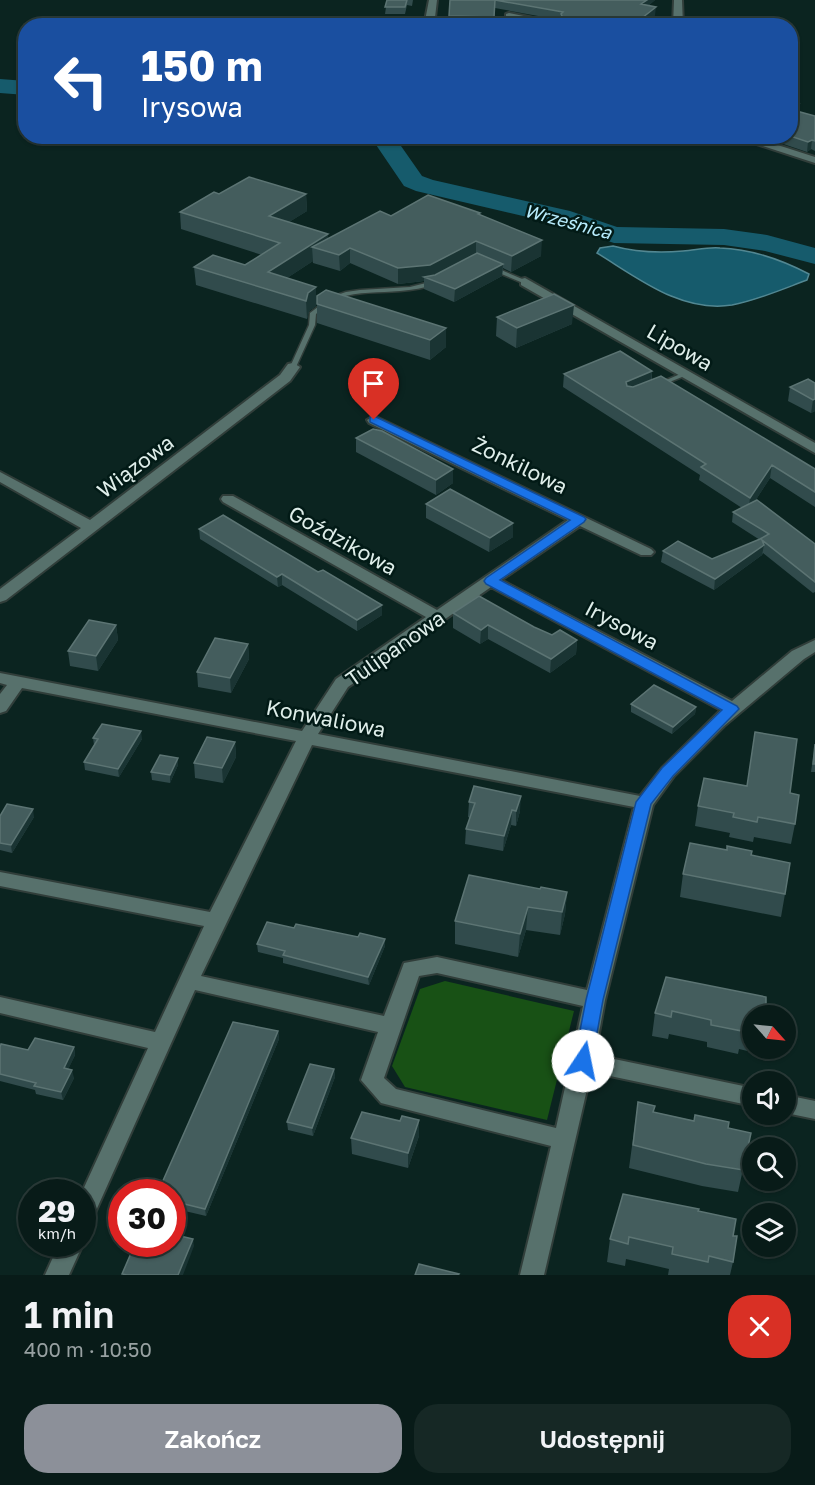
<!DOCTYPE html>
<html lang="pl">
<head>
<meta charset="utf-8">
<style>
  body { margin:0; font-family:"Golos Text",sans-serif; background:#162825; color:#f1f3f6; height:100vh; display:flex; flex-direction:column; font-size:22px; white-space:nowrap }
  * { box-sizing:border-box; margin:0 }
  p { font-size:20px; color:#98a1a2 }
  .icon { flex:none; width:33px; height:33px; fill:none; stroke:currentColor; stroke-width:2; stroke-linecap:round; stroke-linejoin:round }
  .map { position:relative; height:1275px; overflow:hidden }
  .panel { display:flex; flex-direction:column; background:#081b18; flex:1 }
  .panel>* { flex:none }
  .banner { position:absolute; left:18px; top:18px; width:780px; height:126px; border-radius:24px; box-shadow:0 2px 4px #0004,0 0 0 2px #293937; background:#1a4fa0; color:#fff; overflow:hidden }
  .needle { width:39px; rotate:117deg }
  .controls { position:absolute; left:742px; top:1005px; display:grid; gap:12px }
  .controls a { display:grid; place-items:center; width:54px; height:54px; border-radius:50%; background:#081b18; box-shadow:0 2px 4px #0004,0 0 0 2px #293937; font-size:30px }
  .speed { position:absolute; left:18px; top:1179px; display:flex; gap:12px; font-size:30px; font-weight:700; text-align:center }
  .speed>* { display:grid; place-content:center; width:78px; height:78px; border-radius:50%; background:#081b18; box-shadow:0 2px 4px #0004,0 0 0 2px #293937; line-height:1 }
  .speed small { font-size:15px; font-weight:400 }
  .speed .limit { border:9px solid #d22; background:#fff; color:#111 }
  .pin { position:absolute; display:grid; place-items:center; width:51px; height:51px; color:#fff; margin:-62px -26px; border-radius:50% 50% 50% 0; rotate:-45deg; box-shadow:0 0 6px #0007 }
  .pin .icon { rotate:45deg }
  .me { position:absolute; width:66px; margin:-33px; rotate:11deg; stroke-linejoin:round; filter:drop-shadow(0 0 4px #0008) }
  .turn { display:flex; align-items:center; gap:21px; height:126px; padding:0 24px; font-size:27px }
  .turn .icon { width:78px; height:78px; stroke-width:2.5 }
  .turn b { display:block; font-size:42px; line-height:51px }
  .round { display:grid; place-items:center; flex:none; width:63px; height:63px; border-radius:24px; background:#162825 }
  .head { display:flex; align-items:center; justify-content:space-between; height:102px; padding:0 24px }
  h1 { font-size:36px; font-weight:600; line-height:45px }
  .primary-button { display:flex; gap:12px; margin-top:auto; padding:12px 24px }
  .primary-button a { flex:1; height:69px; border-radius:24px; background:#8c9099; color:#fff; font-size:24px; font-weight:600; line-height:69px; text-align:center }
  .primary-button a+a { background:#162825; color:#f1f3f6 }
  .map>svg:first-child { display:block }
</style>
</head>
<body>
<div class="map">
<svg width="815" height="1275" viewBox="0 0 815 1275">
  <rect width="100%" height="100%" fill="#0b2420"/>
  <path fill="#185115" d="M445,981L574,1011L547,1120L405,1087L392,1066L420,989Z"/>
  <path fill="#165b6c" stroke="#528792" stroke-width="1.5" d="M613,246C635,252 660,253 683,251C696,250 707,247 720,248C751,249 782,260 809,274L807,280C783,289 758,300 732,305C681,313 638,278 597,253L600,248Z"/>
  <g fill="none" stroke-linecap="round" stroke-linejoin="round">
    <path fill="#165b6c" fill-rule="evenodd" d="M0,79L26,81V95L0,93Z
      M370,136H394L422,176L433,180L570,211L617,227L724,229L767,235L815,248V264L765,251L724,245L614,243L553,223L416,191L404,186Z"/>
    <g stroke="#313e3a" stroke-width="3">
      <path id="service" d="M494,267L527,281L528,282L525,284L523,283L492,270L491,269Z
        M434,281L437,283L436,284C424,288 412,290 400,291C380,293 358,291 339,298C331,301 323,308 316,314L315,325L296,367L293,369L290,367L309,325L310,313L331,297L346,292L360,290L410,287Z
        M685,372L687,373V375L662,385L660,386L657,384Z"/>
    </g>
    <g stroke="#313e3a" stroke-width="4">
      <path id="minor" d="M429,0H437L434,26H424Z
        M674,0H682L683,26H673Z
        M509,13L558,23L562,26H542L506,18V14Z
        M732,136H750L815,157V163Z
        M525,278L815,443V453L521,285V279Z
        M293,363L300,367L290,381L6,600L0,602V589L81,528L0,482V472L90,520L280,375L288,364Z
        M374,416L651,549L654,552L651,555H641L580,526L501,580L732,701L792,651L815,640V652L804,659L724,726L674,776L653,805L605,1000L595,1055L753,1088V1106L591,1072L544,1275H520L551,1146L381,1103L361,1080L378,1032L195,990L90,1224L82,1227V1192L148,1048L0,1013V997L155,1032L204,926L0,886V872L210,912L296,741L22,688L6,711L0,713V694L7,685L0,683V673L302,731L336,679L426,617L223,502L221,499L223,496H233L437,610L568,520L369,423L367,420ZM491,587L721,710L662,768L640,796L318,734L348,687ZM312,745L634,807L587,990L437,957L404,963L384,1016L201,976ZM437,973L583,1006L556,1128L396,1089L384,1078L419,976Z
        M786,1095L815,1101V1119L786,1113Z
        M59,1244H83L69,1275H45Z"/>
    </g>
    <use href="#service" fill="#57716c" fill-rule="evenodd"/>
    <use href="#minor" fill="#57716c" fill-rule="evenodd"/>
  </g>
  <path fill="#314b4c" d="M387,0H413L412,6L407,5L405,14H385Z
    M450,0H655L648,6L655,15L641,26H545L560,20L495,8L494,25L449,24Z
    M799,104L798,112L815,116V151L811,149L807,152L760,136H790Z
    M306,194L307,211L289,222L328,234V239L391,216L480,213V215L541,256L511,272L503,268L502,276L454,302L424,289V281L398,284L350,263L340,271L313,263V261L287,278L316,306L309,311L307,319L196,285L194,267L245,265L262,255L181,229L180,212Z
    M317,304L446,328V347L430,360L317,323Z
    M497,317L572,324L516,348L496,336Z
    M652,371V379L815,469V507L770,478L755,501L815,544V592L813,593L763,553L762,555L714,590L661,562L663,551L712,559L760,540L732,522L733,512L742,508L699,480L700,475L563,387L564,374Z
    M815,383V411L811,413L788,401L790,387Z
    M356,438L453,483L436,495L356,452Z
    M426,504L513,523V537L489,552L426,518Z
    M199,529L382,615L357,631L282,585L278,587L200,539Z
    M453,613L534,627L552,635L577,640L576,654L550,673L488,639L480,644L453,628Z
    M116,625L118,640L98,671L70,666L68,651Z
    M248,644L249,659L231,693L198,687L197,672Z
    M631,704L696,707L695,714L672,734L631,712Z
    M93,738L142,739L119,777L85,770L84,762L94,745Z
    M235,742L236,757L223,783L195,778L194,763Z
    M815,744V772H811Z
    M178,758V765L170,783L152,780L151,772Z
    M790,793L795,824L791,844L754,837L753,842L729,837L730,833L695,826L698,806Z
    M469,802L520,811L516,826L511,825L503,851L465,844L466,829L470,818L468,817Z
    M0,816L34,817L12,853L0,850Z
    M683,874L785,894L781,917L680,897Z
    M540,889L567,892L565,914L560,935L526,930L518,957L455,944V921Z
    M294,928L385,946L369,985L283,963V958L258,952L257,944Z
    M666,977L753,1016V1048H761L760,1054L739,1049L738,1054L707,1047V1042L669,1034L668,1039L652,1036L655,1013Z
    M278,1031L279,1039L206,1216L172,1208V1192Z
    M0,1047L28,1050L74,1047L75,1055L68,1069L74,1078L63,1100L36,1094L35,1090L0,1081Z
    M334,1069L335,1077L313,1136L288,1130L287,1122Z
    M638,1102L654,1112L751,1133L738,1192L702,1186L629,1168Z
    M419,1136L408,1168L352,1154L351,1138Z
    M698,1211L733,1236V1262L730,1275H668L669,1269L626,1259L625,1266L607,1262L610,1239Z"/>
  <path fill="#1a3433" d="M647,0H655L641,12V4Z
    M656,7L655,15L641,26H633Z
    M799,104L798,113L793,110Z
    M812,140L811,149L807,152L808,142Z
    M306,194L307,211L270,234L269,216Z
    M328,234V251L312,247L313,261L269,290L268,272Z
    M542,240L541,256L511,272L512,256Z
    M476,241V257L432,280L424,277V281L398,284V268Z
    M350,248V263L340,271L339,255Z
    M503,264L502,276L454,302L455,289Z
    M316,287V306L309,311L307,319L306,301L308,293Z
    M574,305L572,324L516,348L517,328Z
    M446,328V347L430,360V340Z
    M652,371L651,384L625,395L626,382Z
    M815,399V411L811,413L813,400Z
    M772,465L770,478L748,512L750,498Z
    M453,469V483L436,495V480Z
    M513,523V537L489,552L490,538Z
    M764,545L762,555L714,590L715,579Z
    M282,574V585L278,587L277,577Z
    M382,605V615L357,631V620Z
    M116,625L118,640L98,671L96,656Z
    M488,625V639L480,644L481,630Z
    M577,640L576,654L550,673L551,659Z
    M248,644L249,659L231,693L230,678Z
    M696,707L695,714L672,734L673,727Z
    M141,731L142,739L119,777L118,769Z
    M235,742L236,757L223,783L222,768Z
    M178,758V765L170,783V775Z
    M521,796L520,811L516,826V811Z
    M33,809L34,817L12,853L11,845Z
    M512,810L511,825L503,851L504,836Z
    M567,892L565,914L560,935L562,912Z
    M528,907L526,930L518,957L520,934Z
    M385,939V946L369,985L368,977Z
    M278,1031L279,1039L206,1216L205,1209Z
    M74,1047L75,1055L65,1076L64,1068Z
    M334,1069L335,1077L313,1136L312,1128Z
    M72,1070L74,1078L63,1100L61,1092Z
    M419,1120V1136L408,1168V1153Z
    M193,1239L194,1246L183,1275H178Z"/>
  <path fill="#445d5d" stroke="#5c7473" stroke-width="1.5" d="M387,0H407L405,7H385Z
    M450,0H647L641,4L656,7L633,25L614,22L609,26H545L552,20H564L561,14L563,12L495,0L494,17L449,16Z
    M790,102L799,104L793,110L815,116V141L812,140L808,142L790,136Z
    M249,177L306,194L269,216L328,234L268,272L316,287L308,293L306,301L194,267L213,255L245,265L280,243L180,212L214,192L219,194Z
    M428,195L480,213L478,214L542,240L512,256L476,241L430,265L398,268L350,248L339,255L312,247L380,211L391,216Z
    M477,253L503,264L455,289L424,277L435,275Z
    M326,290L446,328L430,340L317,304V296Z
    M554,294L574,305L517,328L497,317Z
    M620,351L652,371L626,382L627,386L633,387L661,376L815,469V492L772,465L750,498L701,467L706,464L564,374Z
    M808,379L815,383V399L813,400L790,387Z
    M373,429L382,431L453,469L436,480L356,438Z
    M450,489L513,523L490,538L426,504Z
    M757,500L815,544V582L762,540L764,545L715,579L663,551L678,541L712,559L760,539L769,534L733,512Z
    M223,515L318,572L323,570L382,605L357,620L282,574L277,577L199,529Z
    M479,596L534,627L552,635L560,630L577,640L551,659L488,625L481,630L453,613Z
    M89,620L116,625L96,656L68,651Z
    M215,638L248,644L230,678L197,672Z
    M654,685L696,707L673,727L631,704Z
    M102,724L141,731L118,769L84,762L98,739L93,738Z
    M755,732L797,739L790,793L799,795L795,824L758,817L757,822L733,817L734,813L698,806L704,778L747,786Z
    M207,737L235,742L222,768L194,763Z
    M815,744V764H813Z
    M160,755L178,758L170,775L151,772Z
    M474,786L521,796L516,811L512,810L504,836L466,829L475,803L469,802Z
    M7,804L33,809L11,845L0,843V816Z
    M690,843L727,850V846L752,851L751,855L790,863L785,894L683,874Z
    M469,875L540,889L541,887L567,892L562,912L528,907L520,934L455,921Z
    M267,922L294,928L296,924L358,937L360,933L385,939L368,977L283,955L285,951L257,944Z
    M666,977L766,997V1016H753V1028L743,1026L742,1031L711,1025V1020L672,1011L671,1017L655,1013Z
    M233,1022L278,1031L205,1209L172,1201V1192H158Z
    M35,1038L74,1047L64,1068L72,1070L61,1092L34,1086L36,1083L0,1074V1047L1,1044L28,1050Z
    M310,1064L334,1069L312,1128L287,1122Z
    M638,1102L655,1106L653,1112L694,1121L695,1115L729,1122L728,1128L751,1133L743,1170L706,1164L633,1145Z
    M362,1112L400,1121L402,1116L419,1120L408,1153L351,1138Z
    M623,1194L699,1209L698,1211L736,1219L733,1236H737L733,1262L709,1256L708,1262L672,1254L673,1247L629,1237L628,1244L610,1239Z
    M172,1234L193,1239L178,1275H127L122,1274L135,1244H172Z
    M419,1264L459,1274L458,1275H415Z"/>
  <path fill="#1a73e8" stroke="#114b97" stroke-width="1.5" d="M374,416L584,517L586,519L584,522L500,580L737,706L739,709L673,776L651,804L603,1000L592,1061L590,1066L583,1068L577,1066L574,1061L586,1000L636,802L662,768L722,710L486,584L484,581L486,578L570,520L370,422V417Z"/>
  <g text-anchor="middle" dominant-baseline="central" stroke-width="5" stroke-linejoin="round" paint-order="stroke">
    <g font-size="18" font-style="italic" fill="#b8edfe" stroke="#021a16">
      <text transform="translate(568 221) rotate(15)">Wrześnica</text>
    </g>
    <g font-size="21" fill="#dfeeea" stroke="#021a16">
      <text transform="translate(680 347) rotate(30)">Lipowa</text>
      <text transform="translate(520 465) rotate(26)">Żonkilowa</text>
      <text transform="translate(135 466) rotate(-37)">Wiązowa</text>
      <text transform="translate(343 540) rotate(29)">Goździkowa</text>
      <text transform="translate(622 625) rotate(28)">Irysowa</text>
      <text transform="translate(395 648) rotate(-35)">Tulipanowa</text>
      <text transform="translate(326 718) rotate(11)">Konwaliowa</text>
    </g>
  </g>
</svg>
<div class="controls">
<a><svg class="needle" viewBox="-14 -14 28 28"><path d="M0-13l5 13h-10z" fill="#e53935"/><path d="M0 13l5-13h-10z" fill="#98a1a2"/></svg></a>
<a><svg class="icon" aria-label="sound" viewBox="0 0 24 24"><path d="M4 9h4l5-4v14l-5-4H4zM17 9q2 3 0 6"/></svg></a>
<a><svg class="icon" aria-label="search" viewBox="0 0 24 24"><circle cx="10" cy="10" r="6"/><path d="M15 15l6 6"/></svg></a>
<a><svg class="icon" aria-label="layers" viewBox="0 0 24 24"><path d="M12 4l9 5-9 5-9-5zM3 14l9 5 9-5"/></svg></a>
</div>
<div class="speed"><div>29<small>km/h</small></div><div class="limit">30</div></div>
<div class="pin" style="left:374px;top:420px;background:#d93025"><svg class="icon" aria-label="arrive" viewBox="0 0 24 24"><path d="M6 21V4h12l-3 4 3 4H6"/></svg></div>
<svg class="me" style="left:583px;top:1061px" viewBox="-20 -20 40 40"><circle r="19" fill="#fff"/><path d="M0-13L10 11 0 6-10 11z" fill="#1a73e8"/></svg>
<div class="banner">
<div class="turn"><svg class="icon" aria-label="left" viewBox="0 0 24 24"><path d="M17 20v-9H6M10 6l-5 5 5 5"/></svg><div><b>150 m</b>Irysowa</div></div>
</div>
</div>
<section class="panel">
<div class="head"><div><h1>1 min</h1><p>400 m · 10:50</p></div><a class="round" style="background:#d93025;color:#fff"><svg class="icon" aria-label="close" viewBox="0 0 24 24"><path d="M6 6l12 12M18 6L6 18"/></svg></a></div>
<div class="primary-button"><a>Zakończ</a><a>Udostępnij</a></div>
</section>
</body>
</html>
